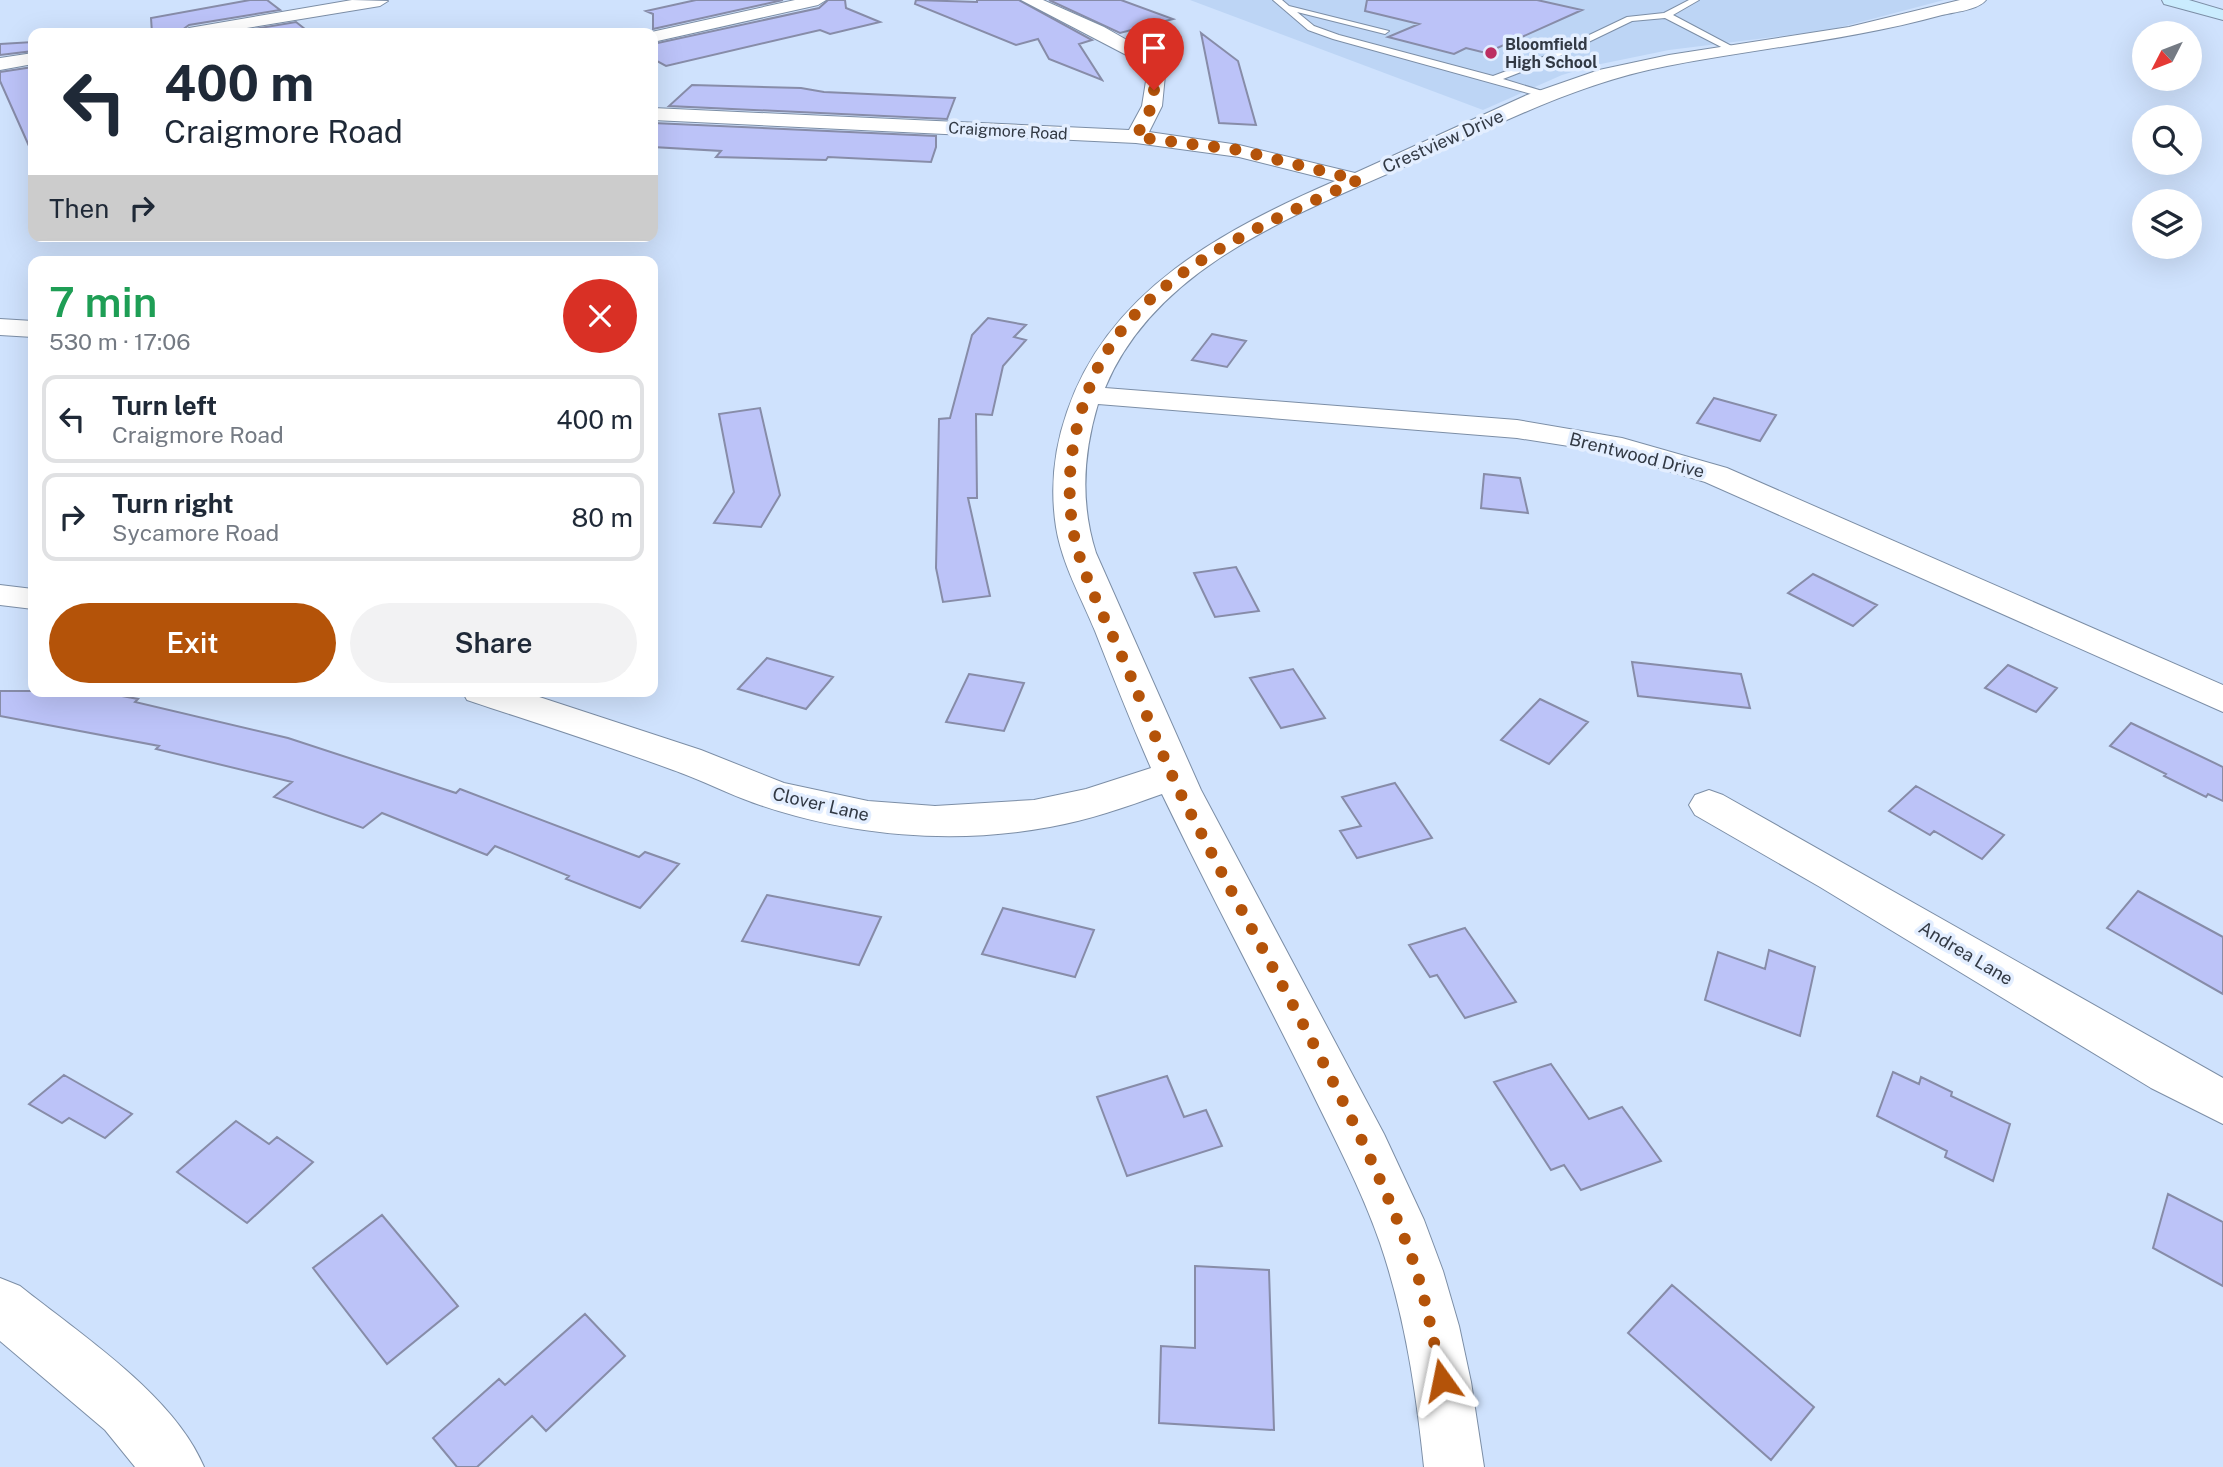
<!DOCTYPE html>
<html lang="en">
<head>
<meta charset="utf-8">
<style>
  body { margin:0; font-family:"Public Sans",sans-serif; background:#f2f2f3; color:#1f2937; height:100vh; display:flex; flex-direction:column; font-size:26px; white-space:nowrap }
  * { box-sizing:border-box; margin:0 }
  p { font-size:23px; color:#747a83 }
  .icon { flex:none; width:38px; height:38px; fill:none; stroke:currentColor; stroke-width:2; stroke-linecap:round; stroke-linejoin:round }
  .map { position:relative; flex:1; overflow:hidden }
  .panel { position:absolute; left:28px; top:256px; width:630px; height:441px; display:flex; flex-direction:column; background:#fff; border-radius:14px; box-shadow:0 7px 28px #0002 }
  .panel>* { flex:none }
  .top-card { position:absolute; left:28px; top:28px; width:630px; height:214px; border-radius:14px; box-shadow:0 7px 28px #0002; background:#fff; color:#1f2937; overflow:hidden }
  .needle { width:46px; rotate:228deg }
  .buttons { position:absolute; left:2132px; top:21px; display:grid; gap:14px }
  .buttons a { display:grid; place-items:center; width:70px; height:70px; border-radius:50%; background:#fff; box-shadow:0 7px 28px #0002; font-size:35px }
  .pin { position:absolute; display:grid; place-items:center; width:60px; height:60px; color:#fff; margin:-72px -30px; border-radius:50% 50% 50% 0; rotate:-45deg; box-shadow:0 0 7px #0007 }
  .pin .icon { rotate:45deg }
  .me { position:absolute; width:77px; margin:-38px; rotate:348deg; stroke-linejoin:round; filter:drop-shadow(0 0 5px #0008) }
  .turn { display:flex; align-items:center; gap:24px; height:147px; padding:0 21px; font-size:32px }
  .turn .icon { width:91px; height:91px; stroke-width:2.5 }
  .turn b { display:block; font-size:49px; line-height:60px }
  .then { display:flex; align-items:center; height:66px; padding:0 21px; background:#0003; gap:14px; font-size:26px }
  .round { display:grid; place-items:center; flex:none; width:74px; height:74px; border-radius:37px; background:#f2f2f3 }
  .summary { display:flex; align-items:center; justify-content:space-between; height:119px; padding:0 21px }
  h1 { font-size:42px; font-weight:600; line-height:52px; color:#1e9e55 }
  .button { display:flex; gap:14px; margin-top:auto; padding:14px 21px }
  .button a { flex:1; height:80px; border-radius:42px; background:#b45309; color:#fff; font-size:28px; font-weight:600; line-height:80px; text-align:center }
  .button a+a { background:#f2f2f3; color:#1f2937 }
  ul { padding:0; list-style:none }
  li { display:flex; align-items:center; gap:21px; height:88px; margin:0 14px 10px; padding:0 7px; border:4px solid #e0e1e3; border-radius:14px }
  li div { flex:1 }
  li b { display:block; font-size:26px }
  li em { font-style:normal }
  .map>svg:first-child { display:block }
</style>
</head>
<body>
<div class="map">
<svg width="2223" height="1467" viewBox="0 0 2223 1467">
  <rect width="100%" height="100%" fill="#cfe2fd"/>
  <path fill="#bdd5f5" d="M1190,0H1944L1830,30L1669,50L1596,65L1562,75L1483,110Z"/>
  <path fill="#bcc3f8" stroke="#878ca8" stroke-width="2" d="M250,0H267L280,10L189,25L178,33H152L151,18Z
    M696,0H783L653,29V14L646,11Z
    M828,0H845L846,8L880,22L830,34L820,30L666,66L653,59V44L819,8Z
    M916,0L977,2V0H1019L1092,40L1079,44L1102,80L1049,59L1038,39L1016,45L915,4Z
    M1049,0H1121L1173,19L1120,33Z
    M1367,0H1537L1582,10L1486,53L1466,48L1454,54L1388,37L1419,24L1365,11Z
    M296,22L310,33H231Z
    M1201,33L1238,61L1256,125L1219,123Z
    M33,42V51L0,55V44Z
    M33,67V155L0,81V72Z
    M692,85L801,88L824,92L955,98L947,119L669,106Z
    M653,123L936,136V147L931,162L828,157L826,160L716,157L721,151L653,147Z
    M988,318L1026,325L1014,337L1026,340L1003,366L992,415L976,414L977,498H968L990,596L943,602L936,568L939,419L950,418L972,335Z
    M1212,334L1246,341L1227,367L1192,360Z
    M1714,398L1776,415L1760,441L1697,423Z
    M760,408L780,495L761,527L714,523L734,492L719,414Z
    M1484,474L1520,478L1528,513L1481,508Z
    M1236,567L1259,611L1215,617L1194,573Z
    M1813,574L1877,605L1853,626L1788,593Z
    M767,658L833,677L806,709L738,689Z
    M1632,662L1741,674L1750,708L1638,696Z
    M2008,665L2057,688L2036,712L1985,688Z
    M1293,669L1325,718L1281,728L1250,678Z
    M969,674L1024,683L1004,731L946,722Z
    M0,691H95L138,699L135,702L288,738L456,793L460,789L639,857L645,852L679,864L640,908L566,879L569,876L495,846L487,855L382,813L363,828L274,797L292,782L156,749L159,746L0,716Z
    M1540,699L1588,722L1549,764L1501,740Z
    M2131,723L2223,767V801L2208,794L2206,797L2164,776L2166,774L2110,746Z
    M1395,783L1432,838L1357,858L1340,831L1361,826L1342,797Z
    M1916,786L2004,835L1982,859L1934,831L1930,835L1889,811Z
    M2138,891L2223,937V994L2107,928Z
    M767,895L881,917L859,965L742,941Z
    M1003,908L1094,930L1075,977L982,954Z
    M1465,928L1516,1002L1465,1018L1437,975L1430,977L1409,945Z
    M1769,950L1815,967L1800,1036L1705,1000L1718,952L1765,969Z
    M1551,1064L1589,1119L1622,1107L1661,1161L1581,1190L1564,1165L1551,1170L1494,1082Z
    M1893,1072L1919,1084L1921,1077L1952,1092L1951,1096L2010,1124L1993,1181L1945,1157L1947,1151L1877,1116Z
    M64,1075L132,1114L105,1138L69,1118L62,1123L29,1104Z
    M1167,1076L1184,1117L1206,1110L1222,1146L1127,1176L1097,1097Z
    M236,1121L269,1144L277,1137L313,1162L247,1223L177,1172Z
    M2168,1194L2223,1222V1286L2153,1248Z
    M382,1215L458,1306L387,1364L313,1268Z
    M1195,1266L1269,1270L1274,1430L1159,1423L1161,1346L1195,1348Z
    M1672,1285L1814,1407L1771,1460L1628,1333Z
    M585,1314L625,1356L546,1431L532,1416L477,1467H457L433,1438L499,1379L505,1385Z"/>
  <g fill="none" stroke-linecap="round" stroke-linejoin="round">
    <g stroke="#7c8ea6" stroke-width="2">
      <path id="service" d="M1273,0H1282L1289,6L1389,31L1385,34L1297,12L1314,26L1339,35L1493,76L1541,58L1627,17L1664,13L1689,0H1699L1673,15L1739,50L1731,52L1665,18L1632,21L1547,62L1503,79L1549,93V97L1546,98L1333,39L1308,30Z"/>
    </g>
    <g stroke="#7c8ea6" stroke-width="2">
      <path id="minor" d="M352,0L388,1L380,6L216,33H180L189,28Z
        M795,0H826L818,5L653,42V33H647Z
        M1021,0H1043L1104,27L1148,52L1165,75L1162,106L1149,132L1239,145L1355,173L1527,95L1599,70L1669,55L1849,27L1960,0H1986C1978,10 1955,12 1942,15C1852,40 1759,48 1667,66C1579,83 1503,122 1421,159C1306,211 1158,261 1105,388L1517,420L1622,438L1727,468L2223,685V712L1705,482L1607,452L1517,438L1098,404C1083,454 1080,503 1096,553L1201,790L1384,1134L1424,1220L1443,1271L1459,1326L1471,1382L1484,1467H1424C1416,1391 1405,1316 1380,1243C1361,1188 1333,1136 1308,1084C1260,987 1209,892 1162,794C1126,807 1089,820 1050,827C953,845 850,836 757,804C728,794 702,780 673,770C605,745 536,723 467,700L462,691H521L701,750L784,783L868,801L935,806L1034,800L1086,789L1151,768C1131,723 1113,677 1095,631C1081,597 1062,564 1056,527C1050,488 1054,449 1067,412C1108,290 1225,229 1335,181L1239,157L1136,143L653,120V108L1129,130L1142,106L1147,75L1136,60Z
        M33,53V64L0,70V58Z
        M0,319L33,321V337L0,335Z
        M0,585L33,589V609L0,605Z
        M1709,790L1723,795L2223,1078V1124L2151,1088L1820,887L1695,815L1689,805L1695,795Z"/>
    </g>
    <g stroke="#7c8ea6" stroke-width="2">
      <path id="tertiary" d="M0,1278L20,1286C80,1334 174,1395 204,1467H135L105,1430L0,1341Z"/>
    </g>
    <g stroke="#7c8ea6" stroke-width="2">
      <path id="secondary" d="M2162,0H2189L2223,10V20L2164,4Z"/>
    </g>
    <use href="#service" fill="#fff" fill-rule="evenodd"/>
    <use href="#minor" fill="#fff" fill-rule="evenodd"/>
    <use href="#tertiary" fill="#fff" fill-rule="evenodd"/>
    <use href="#secondary" fill="#caecfe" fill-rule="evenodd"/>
  </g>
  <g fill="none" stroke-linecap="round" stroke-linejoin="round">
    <path stroke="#b45309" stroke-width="12" stroke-dasharray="0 21.6" d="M1154,90L1152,106L1136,137L1239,150L1358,180C1264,225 1139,273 1094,376C1074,424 1065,471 1072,523C1078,573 1114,634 1133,682C1146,713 1158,745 1172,775C1184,803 1200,830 1214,858C1280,984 1354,1109 1406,1242C1424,1286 1432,1334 1442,1380"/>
  </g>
  <circle fill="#bc2f62" stroke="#e3eeff" stroke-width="2.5" cx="1491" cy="53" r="7"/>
  <g text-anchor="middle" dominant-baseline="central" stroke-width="7" stroke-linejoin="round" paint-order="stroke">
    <g font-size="16" font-weight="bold" fill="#323944" stroke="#e3eeff" text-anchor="start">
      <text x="1505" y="44">Bloomfield<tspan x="1505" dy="18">High School</tspan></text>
    </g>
    <g font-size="16" fill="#323944" stroke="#e3eeff">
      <text transform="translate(1008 131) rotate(3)">Craigmore Road</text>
    </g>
    <g font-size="18" fill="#323944" stroke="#e3eeff">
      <text transform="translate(1443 141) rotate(-24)">Crestview Drive</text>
      <text transform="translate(1637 455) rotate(14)">Brentwood Drive</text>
      <text transform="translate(821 804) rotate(13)">Clover Lane</text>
      <text transform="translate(1966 953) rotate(31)">Andrea Lane</text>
    </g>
  </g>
</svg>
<div class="buttons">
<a><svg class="needle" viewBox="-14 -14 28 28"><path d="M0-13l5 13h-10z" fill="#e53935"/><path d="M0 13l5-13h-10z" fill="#747a83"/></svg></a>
<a><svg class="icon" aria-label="search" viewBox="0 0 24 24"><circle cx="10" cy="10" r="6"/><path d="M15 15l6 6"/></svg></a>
<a><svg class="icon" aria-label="layers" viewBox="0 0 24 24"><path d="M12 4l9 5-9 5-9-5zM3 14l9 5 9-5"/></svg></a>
</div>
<div class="pin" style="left:1154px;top:90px;background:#d93025"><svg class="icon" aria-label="arrive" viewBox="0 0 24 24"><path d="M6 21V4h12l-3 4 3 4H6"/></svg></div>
<svg class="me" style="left:1442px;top:1380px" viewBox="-20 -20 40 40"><path d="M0-17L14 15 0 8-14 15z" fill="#b45309" stroke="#fff" stroke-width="4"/></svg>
<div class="top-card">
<div class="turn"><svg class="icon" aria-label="left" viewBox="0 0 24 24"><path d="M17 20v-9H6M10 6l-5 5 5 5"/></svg><div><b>400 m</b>Craigmore Road</div></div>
<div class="then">Then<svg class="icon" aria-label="right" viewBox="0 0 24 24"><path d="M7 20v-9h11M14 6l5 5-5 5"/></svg></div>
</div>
<section class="panel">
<div class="summary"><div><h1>7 min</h1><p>530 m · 17:06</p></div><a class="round" style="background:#d93025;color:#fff"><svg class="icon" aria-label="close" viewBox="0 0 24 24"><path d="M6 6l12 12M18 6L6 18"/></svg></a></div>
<ul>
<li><svg class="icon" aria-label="left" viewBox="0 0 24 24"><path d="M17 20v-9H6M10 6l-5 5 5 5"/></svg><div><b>Turn left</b><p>Craigmore Road</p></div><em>400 m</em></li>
<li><svg class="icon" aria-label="right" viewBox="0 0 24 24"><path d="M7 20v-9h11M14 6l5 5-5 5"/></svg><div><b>Turn right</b><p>Sycamore Road</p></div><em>80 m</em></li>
</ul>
<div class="button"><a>Exit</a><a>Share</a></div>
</section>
</div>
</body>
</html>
